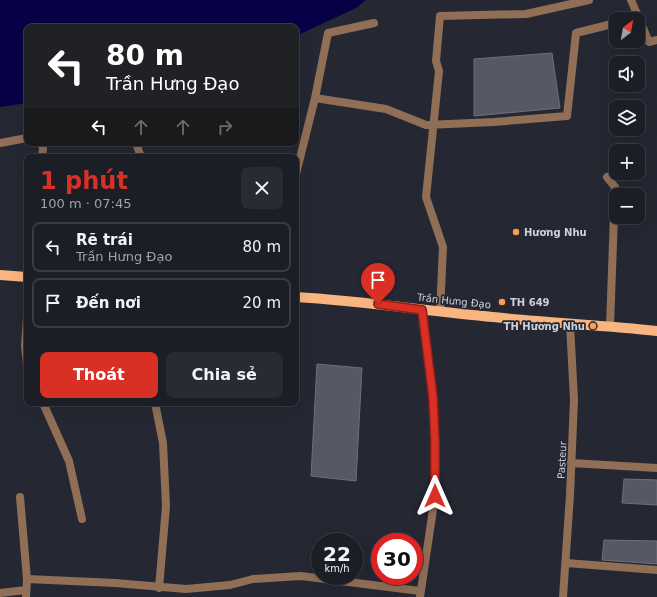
<!DOCTYPE html>
<html lang="vi">
<head>
<meta charset="utf-8">
<style>
  body { margin:0; font-family:"DejaVu Sans",sans-serif; background:#292b32; color:#f1f3f6; height:100vh; display:flex; flex-direction:column; font-size:15px; white-space:nowrap }
  * { box-sizing:border-box; margin:0 }
  p { font-size:13px; color:#a0a2a7 }
  .icon { flex:none; width:22px; height:22px; fill:none; stroke:currentColor; stroke-width:2; stroke-linecap:round; stroke-linejoin:round }
  .map { position:relative; flex:1; overflow:hidden }
  .details { position:absolute; left:24px; top:154px; width:275px; height:252px; display:flex; flex-direction:column; background:#1c1e26; border-radius:8px; box-shadow:0 4px 16px #0002,0 0 0 1px #3a3c43 }
  .details>* { flex:none }
  .top-card { position:absolute; left:24px; top:24px; width:275px; height:122px; border-radius:8px; box-shadow:0 4px 16px #0002,0 0 0 1px #3a3c43; background:#202124; color:#fff; overflow:hidden }
  .needle { width:26px; rotate:31deg }
  .fabs { position:absolute; left:609px; top:12px; display:grid; gap:8px }
  .fabs a { display:grid; place-items:center; width:36px; height:36px; border-radius:8px; background:#1c1e26; box-shadow:0 4px 16px #0002,0 0 0 1px #3a3c43; font-size:20px }
  .speed { position:absolute; left:311px; top:533px; display:flex; gap:8px; font-size:20px; font-weight:700; text-align:center }
  .speed>* { display:grid; place-content:center; width:52px; height:52px; border-radius:50%; background:#1c1e26; box-shadow:0 4px 16px #0002,0 0 0 1px #3a3c43; line-height:1 }
  .speed small { font-size:10px; font-weight:400 }
  .speed .limit { border:6px solid #d22; background:#fff; color:#111 }
  .pin { position:absolute; display:grid; place-items:center; width:34px; height:34px; color:#fff; margin:-41px -17px; border-radius:50% 50% 50% 0; rotate:-45deg; box-shadow:0 0 4px #0007 }
  .pin .icon { rotate:45deg }
  .me { position:absolute; width:44px; margin:-22px; rotate:0deg; stroke-linejoin:round; filter:drop-shadow(0 0 3px #0008) }
  .turn { display:flex; align-items:center; gap:14px; height:84px; padding:0 16px; font-size:18px }
  .turn .icon { width:52px; height:52px; stroke-width:2.5 }
  .turn b { display:block; font-size:28px; line-height:34px }
  .lanes { display:flex; align-items:center; height:38px; padding:0 16px; background:#0003; justify-content:center; gap:20px; direction:ltr }
  .lanes .off { opacity:.35 }
  .round { display:grid; place-items:center; flex:none; width:42px; height:42px; border-radius:8px; background:#292b32 }
  .head { display:flex; align-items:center; justify-content:space-between; height:68px; padding:0 16px }
  h1 { font-size:24px; font-weight:700; line-height:30px; color:#d93025 }
  .primary-button { display:flex; gap:8px; margin-top:auto; padding:8px 16px }
  .primary-button a { flex:1; height:46px; border-radius:8px; background:#d93025; color:#fff; font-size:16px; font-weight:700; line-height:46px; text-align:center }
  .primary-button a+a { background:#292b32; color:#f1f3f6 }
  ul { padding:0; list-style:none }
  li { display:flex; align-items:center; gap:12px; height:50px; margin:0 8px 6px; padding:0 8px; border:2px solid #3a3c43; border-radius:8px }
  li div { flex:1 }
  li b { display:block; font-size:15px }
  li em { font-style:normal }
  .map>svg:first-child { display:block }
</style>
</head>
<body>
<div class="map">
<svg width="657" height="597" viewBox="0 0 657 597">
  <rect width="100%" height="100%" fill="#252833"/>
  <path fill="#070047" d="M0,0H366L356,8L296,36V27H27V103L0,107Z"/>
  <path fill="#555965" stroke="#6c707c" d="M552,53L560,108L474,116V59Z
    M317,364L362,368L356,481L311,476Z
    M624,479L657,480V505L622,503Z
    M604,540L657,541V564L602,560Z"/>
  <g fill="none" stroke-linecap="round" stroke-linejoin="round">
    <path stroke="#906f56" stroke-width="8" d="M631,0L649,42L657,40
      M315,98L386,109L426,125L494,122L567,116L576,33L616,23
      M0,143L27,138
      M41,143L43,148L42,157
      M136,143L141,157
      M296,174L315,98L328,33L374,23
      M607,177L615,187L610,326
      M440,312L443,247L426,197L439,71L436,61L440,16L526,14L589,0
      M571,463L657,468
      M566,563L657,570"/>
    <path stroke="#906f56" stroke-width="8" d="M27,317L25,346L27,364
      M43,403L69,461L82,519
      M155,403L163,443L166,506L159,588
      M20,497L27,579L26,597
      M27,579L115,583L186,589L230,585L253,579L301,576L420,591
      M0,593L26,590
      M420,597L435,496V441L433,397L422,310
      M563,597L570,495L574,400L570,324"/>
    <path stroke="#f9b580" stroke-width="10" d="M0,275L27,277
      M296,297C362,301 427,311 493,317C548,323 602,325 657,331"/>
  </g>
  <g fill="none" stroke-linecap="round" stroke-linejoin="round">
    <g stroke="#8d1f18" stroke-width="10">
      <path id="route" d="M378,304L422,310L433,397L435,441V496"/>
    </g>
    <use href="#route" stroke="#d93025" stroke-width="7"/>
  </g>
  <g fill="#fa9f4f" stroke="#252833" stroke-width="1.5">
    <circle cx="516" cy="232" r="4"/>
    <circle cx="502" cy="302" r="4"/>
    <circle cx="593" cy="326" r="4"/>
  </g>
  <g text-anchor="middle" dominant-baseline="central" stroke-width="3.5" stroke-linejoin="round" paint-order="stroke">
    <g font-size="10" font-weight="bold" fill="#cfd1d8" stroke="#252833" text-anchor="start">
      <text x="524" y="232">Hương Nhu</text>
      <text x="510" y="302">TH 649</text>
      <text x="585" y="326" text-anchor="end">TH Hương Nhu</text>
    </g>
    <g font-size="10" fill="#cfd1d8" stroke="#252833">
      <text transform="translate(454 301) rotate(6)">Trần Hưng Đạo</text>
      <text transform="translate(562 460) rotate(-87)">Pasteur</text>
    </g>
  </g>
</svg>
<div class="fabs">
<a><svg class="needle" viewBox="-14 -14 28 28"><path d="M0-13l5 13h-10z" fill="#e53935"/><path d="M0 13l5-13h-10z" fill="#a0a2a7"/></svg></a>
<a><svg class="icon" aria-label="sound" viewBox="0 0 24 24"><path d="M4 9h4l5-4v14l-5-4H4zM17 9q2 3 0 6"/></svg></a>
<a><svg class="icon" aria-label="layers" viewBox="0 0 24 24"><path d="M12 4l9 5-9 5-9-5zM3 14l9 5 9-5"/></svg></a>
<a>+</a>
<a>−</a>
</div>
<div class="speed"><div>22<small>km/h</small></div><div class="limit">30</div></div>
<div class="pin" style="left:378px;top:304px;background:#d93025"><svg class="icon" aria-label="arrive" viewBox="0 0 24 24"><path d="M6 21V4h12l-3 4 3 4H6"/></svg></div>
<svg class="me" style="left:435px;top:496px" viewBox="-20 -20 40 40"><path d="M0-17L14 15 0 8-14 15z" fill="#d93025" stroke="#fff" stroke-width="4"/></svg>
<div class="top-card">
<div class="turn"><svg class="icon" aria-label="left" viewBox="0 0 24 24"><path d="M17 20v-9H6M10 6l-5 5 5 5"/></svg><div><b>80 m</b>Trần Hưng Đạo</div></div>
<div class="lanes"><svg class="icon" aria-label="left" viewBox="0 0 24 24"><path d="M17 20v-9H6M10 6l-5 5 5 5"/></svg><svg class="icon off" aria-label="ahead" viewBox="0 0 24 24"><path d="M12 20V5M6 11l6-6 6 6"/></svg><svg class="icon off" aria-label="ahead" viewBox="0 0 24 24"><path d="M12 20V5M6 11l6-6 6 6"/></svg><svg class="icon off" aria-label="right" viewBox="0 0 24 24"><path d="M7 20v-9h11M14 6l5 5-5 5"/></svg></div>
</div>
<section class="details">
<div class="head"><div><h1>1 phút</h1><p>100 m · 07:45</p></div><a class="round"><svg class="icon" aria-label="close" viewBox="0 0 24 24"><path d="M6 6l12 12M18 6L6 18"/></svg></a></div>
<ul>
<li><svg class="icon" aria-label="left" viewBox="0 0 24 24"><path d="M17 20v-9H6M10 6l-5 5 5 5"/></svg><div><b>Rẽ trái</b><p>Trần Hưng Đạo</p></div><em>80 m</em></li>
<li><svg class="icon" aria-label="arrive" viewBox="0 0 24 24"><path d="M6 21V4h12l-3 4 3 4H6"/></svg><div><b>Đến nơi</b></div><em>20 m</em></li>
</ul>
<div class="primary-button"><a>Thoát</a><a>Chia sẻ</a></div>
</section>
</div>
</body>
</html>
